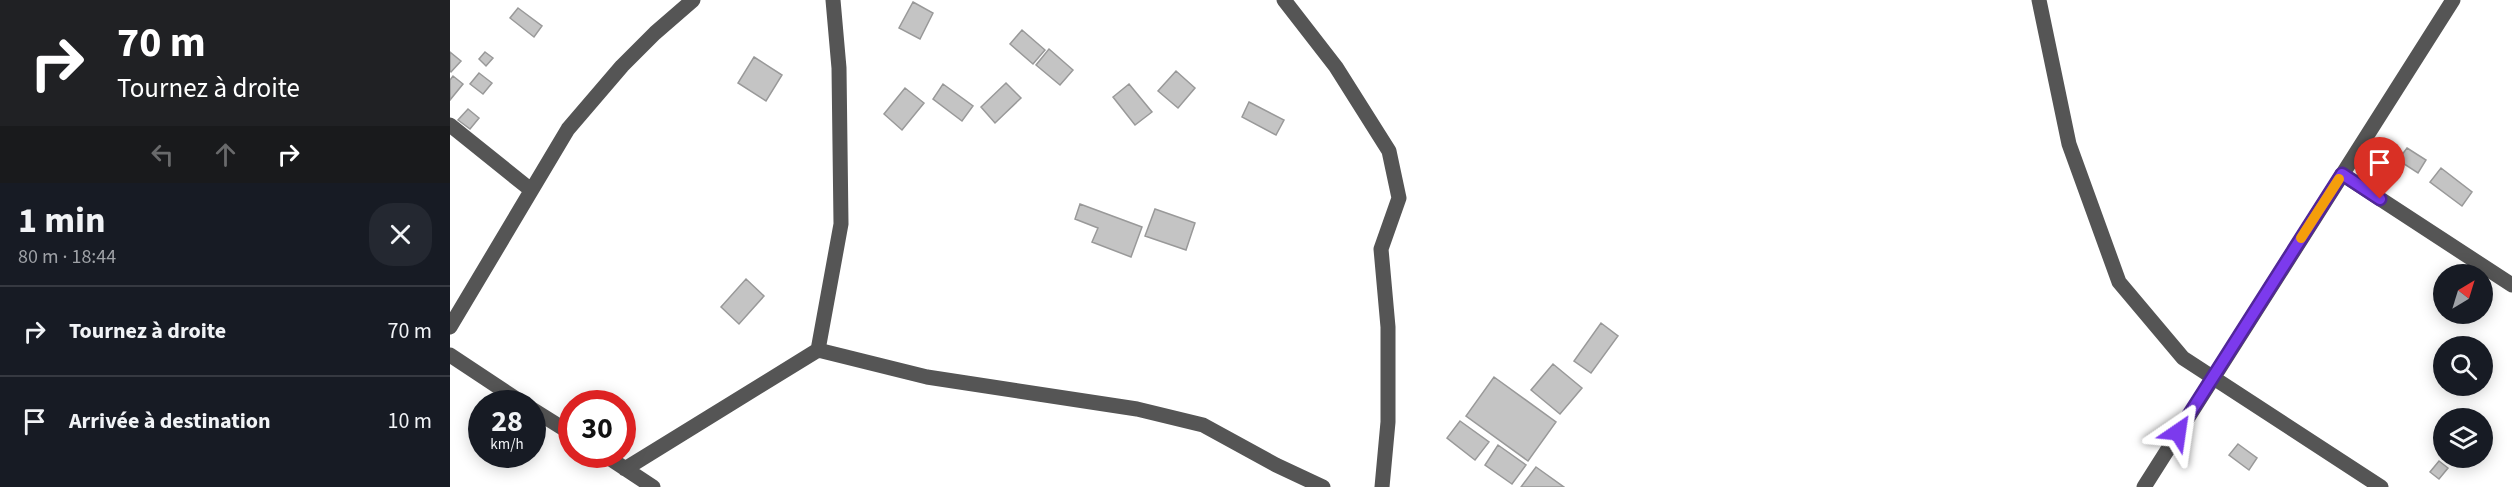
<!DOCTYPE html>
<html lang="fr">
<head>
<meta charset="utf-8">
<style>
  body { margin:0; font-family:"Source Sans 3",sans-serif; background:#242831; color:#f1f3f6; height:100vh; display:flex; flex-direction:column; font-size:22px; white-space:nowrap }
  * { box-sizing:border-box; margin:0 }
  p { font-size:20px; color:#9ea1a6 }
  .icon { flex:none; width:33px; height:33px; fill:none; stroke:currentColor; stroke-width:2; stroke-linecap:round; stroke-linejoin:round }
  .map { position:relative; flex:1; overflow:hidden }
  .side { display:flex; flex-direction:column; background:#171b24; width:450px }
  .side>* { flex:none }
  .guide { background:#202124; color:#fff; overflow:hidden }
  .needle { width:39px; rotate:38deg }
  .fabs { position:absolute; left:1983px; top:264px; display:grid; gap:12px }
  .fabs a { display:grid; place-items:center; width:60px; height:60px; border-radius:50%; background:#171b24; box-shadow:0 3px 15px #0003; font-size:30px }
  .speed { position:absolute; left:18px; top:390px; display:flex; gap:12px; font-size:30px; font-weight:700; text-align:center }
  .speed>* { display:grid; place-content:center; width:78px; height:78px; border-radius:50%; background:#171b24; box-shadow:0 3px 15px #0003; line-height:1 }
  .speed small { font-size:15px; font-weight:400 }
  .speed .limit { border:9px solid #d22; background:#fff; color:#111 }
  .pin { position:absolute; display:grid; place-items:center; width:51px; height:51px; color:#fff; margin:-62px -26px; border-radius:50% 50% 50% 0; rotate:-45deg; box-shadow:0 0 6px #0007 }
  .pin .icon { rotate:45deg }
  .me { position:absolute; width:66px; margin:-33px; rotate:32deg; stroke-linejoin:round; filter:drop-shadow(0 0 4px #0008) }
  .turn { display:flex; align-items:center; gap:21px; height:126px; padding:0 18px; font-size:27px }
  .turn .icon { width:78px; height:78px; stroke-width:2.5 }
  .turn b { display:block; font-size:42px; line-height:51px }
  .lanes { display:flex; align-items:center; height:57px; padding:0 18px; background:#0003; justify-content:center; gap:30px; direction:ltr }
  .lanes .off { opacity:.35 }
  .round { display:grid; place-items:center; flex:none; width:63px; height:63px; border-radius:24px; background:#242831 }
  .overview { display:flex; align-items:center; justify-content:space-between; height:102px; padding:0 18px }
  h1 { font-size:36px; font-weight:700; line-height:45px }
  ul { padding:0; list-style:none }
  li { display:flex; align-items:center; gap:18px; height:90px; padding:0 18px; border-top:2px solid #363941 }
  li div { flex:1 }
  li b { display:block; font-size:22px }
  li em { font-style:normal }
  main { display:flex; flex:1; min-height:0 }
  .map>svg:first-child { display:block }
</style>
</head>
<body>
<main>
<section class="side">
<div class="guide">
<div class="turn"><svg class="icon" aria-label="right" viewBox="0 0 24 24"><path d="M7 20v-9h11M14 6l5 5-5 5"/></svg><div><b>70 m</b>Tournez à droite</div></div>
<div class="lanes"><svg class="icon off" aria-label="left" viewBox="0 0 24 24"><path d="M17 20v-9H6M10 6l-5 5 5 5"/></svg><svg class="icon off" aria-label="ahead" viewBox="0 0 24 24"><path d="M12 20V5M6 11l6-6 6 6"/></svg><svg class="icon" aria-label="right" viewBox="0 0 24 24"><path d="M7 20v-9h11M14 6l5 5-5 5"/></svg></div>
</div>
<div class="overview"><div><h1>1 min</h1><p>80 m · 18:44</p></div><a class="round"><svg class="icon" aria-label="close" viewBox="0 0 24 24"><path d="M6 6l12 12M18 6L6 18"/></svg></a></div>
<ul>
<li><svg class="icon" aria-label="right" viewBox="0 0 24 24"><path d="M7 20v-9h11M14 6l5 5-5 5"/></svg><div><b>Tournez à droite</b></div><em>70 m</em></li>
<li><svg class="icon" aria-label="arrive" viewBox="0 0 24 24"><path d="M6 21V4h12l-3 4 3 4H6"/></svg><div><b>Arrivée à destination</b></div><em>10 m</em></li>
</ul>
</section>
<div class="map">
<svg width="2062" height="487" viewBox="0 0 2062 487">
  <rect width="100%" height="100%" fill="#fff"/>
  <path fill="#c4c4c4" stroke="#999" stroke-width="1.5" d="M463,2L483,13L470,39L449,28Z
    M68,8L92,26L84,37L60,18Z
    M572,30L595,50L583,64L560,44Z
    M599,49L623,70L610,85L586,65Z
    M0,52L11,61L1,72L0,71Z
    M35,52L43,58L36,66L29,59Z
    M304,57L332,75L316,101L288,83Z
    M726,71L745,88L728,108L708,91Z
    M29,73L42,83L33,94L20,84Z
    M3,76L13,84L0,100V80Z
    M556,83L571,98L545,123L531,107Z
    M493,84L523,106L512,121L483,99Z
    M679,84L702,112L685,125L663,97Z
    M455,88L474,103L452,130L434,114Z
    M799,102L834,120L826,135L792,117Z
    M18,109L29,118L20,129L8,120Z
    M1957,148L1976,160L1968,173L1948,160Z
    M1991,168L2022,192L2012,206L1980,182Z
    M630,204L692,227L681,257L642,242L648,228L625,219Z
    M705,209L745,223L736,250L695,236Z
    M296,279L314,296L289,324L271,307Z
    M1151,323L1168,336L1141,373L1124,361Z
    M1103,364L1132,388L1110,414L1081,390Z
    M1044,377L1106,422L1078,461L1016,416Z
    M1010,421L1039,442L1025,460L997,438Z
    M1788,444L1807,458L1799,470L1779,455Z
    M1048,445L1076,465L1062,484L1035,465Z
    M1989,461L1998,468L1989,479L1980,472Z
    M1086,467L1114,487H1071Z"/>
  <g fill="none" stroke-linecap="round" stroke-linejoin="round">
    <path stroke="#555" stroke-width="15" d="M834,0L886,67L939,151L949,198L931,249L938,327V422L932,487
      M1589,0L1619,144L1669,282L1733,358L1931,487
      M0,125L81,190
      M1892,174L2062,285
      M0,327L118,129L172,66L205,33L243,0
      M368,350L477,377L687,409L753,425L826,465L873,487
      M0,355L74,404
      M82,409L122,434
      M153,454L203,487
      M175,469L368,350L391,224L389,68L383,0
      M1694,487L2003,0"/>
  </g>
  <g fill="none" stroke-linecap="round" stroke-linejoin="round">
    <g stroke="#51269a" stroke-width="15">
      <path id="route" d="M1728,432L1892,174L1930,199"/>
    </g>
    <use href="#route" stroke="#7c3aed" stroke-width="10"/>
    <path stroke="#f59e0b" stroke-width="10" d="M1851,238L1889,179"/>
  </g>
</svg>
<div class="fabs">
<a><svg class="needle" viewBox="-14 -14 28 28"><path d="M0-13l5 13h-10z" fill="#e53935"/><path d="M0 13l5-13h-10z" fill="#9ea1a6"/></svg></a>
<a><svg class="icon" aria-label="search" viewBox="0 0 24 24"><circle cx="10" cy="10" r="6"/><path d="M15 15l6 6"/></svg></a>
<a><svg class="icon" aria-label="layers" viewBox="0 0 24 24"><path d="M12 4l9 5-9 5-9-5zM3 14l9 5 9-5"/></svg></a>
</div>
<div class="speed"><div>28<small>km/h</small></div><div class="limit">30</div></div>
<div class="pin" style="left:1930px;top:199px;background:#d93025"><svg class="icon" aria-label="arrive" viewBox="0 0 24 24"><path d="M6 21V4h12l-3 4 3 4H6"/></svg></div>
<svg class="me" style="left:1728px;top:432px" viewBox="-20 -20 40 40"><path d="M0-17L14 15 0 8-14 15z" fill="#7c3aed" stroke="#fff" stroke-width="4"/></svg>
</div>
</main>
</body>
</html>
